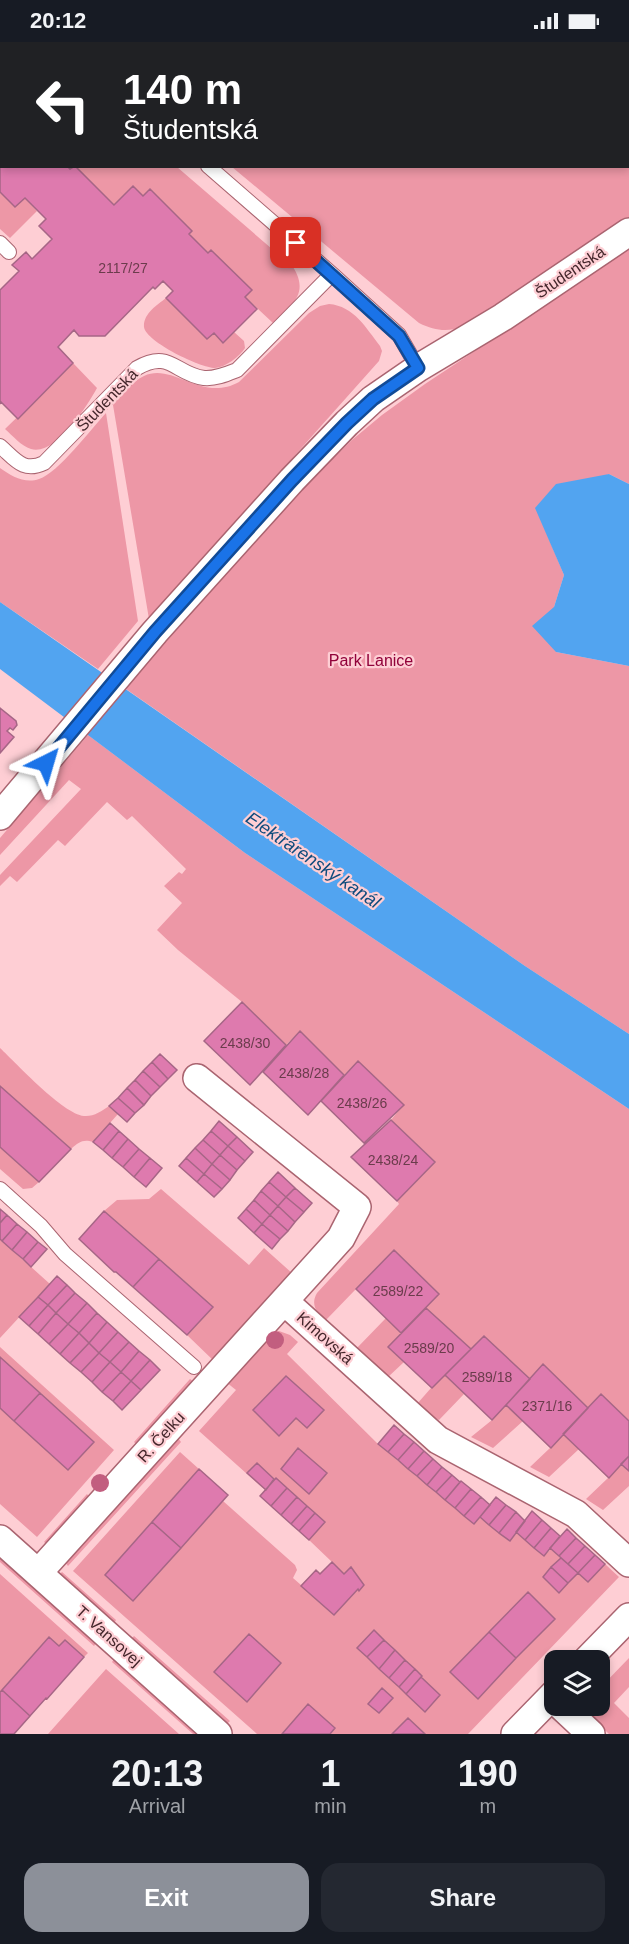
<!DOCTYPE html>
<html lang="en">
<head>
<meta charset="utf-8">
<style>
  body { margin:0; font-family:Helvetica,sans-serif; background:#242831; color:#f1f3f6; height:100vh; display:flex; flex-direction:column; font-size:22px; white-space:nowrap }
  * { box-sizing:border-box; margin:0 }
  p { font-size:20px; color:#9ea1a6 }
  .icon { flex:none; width:33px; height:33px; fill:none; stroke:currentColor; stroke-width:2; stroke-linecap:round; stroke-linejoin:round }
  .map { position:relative; height:1692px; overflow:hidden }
  .sheet { display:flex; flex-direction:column; background:#171b24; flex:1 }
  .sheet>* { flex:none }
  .guide { position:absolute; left:0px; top:0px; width:630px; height:126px; box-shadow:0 3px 9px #0003; background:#202124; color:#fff; overflow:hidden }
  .fabs { position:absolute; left:544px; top:1608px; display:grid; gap:12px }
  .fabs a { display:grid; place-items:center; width:66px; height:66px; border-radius:12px; background:#171b24; box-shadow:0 3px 9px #0003; font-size:30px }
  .pin { position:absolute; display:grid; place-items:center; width:51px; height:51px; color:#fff; margin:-26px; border-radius:12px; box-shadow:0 3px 9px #0006 }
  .me { position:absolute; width:66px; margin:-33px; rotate:40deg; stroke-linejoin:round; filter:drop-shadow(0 0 4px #0008) }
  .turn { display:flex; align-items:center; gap:21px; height:126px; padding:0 24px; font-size:27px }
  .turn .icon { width:78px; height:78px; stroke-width:2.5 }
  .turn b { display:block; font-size:42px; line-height:51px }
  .eta { display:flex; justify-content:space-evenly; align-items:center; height:102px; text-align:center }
  .eta b { font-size:36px; font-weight:800; line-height:42px }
  .cta { display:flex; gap:12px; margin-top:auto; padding:12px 24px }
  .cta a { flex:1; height:69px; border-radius:18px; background:#8c9099; color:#fff; font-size:24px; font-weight:800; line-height:69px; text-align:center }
  .cta a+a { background:#242831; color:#f1f3f6 }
  .status { display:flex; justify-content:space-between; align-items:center; height:42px; padding:0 30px; background:#171b24; direction:ltr }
  .status svg { height:16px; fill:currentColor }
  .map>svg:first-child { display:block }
</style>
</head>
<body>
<div class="status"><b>20:12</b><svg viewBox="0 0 49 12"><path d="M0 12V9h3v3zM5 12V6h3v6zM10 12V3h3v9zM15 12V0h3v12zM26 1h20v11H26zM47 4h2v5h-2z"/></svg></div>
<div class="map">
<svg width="629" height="1692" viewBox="0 0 629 1692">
  <rect width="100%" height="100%" fill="#feced4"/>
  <path fill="#ed97a6" d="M0,0H43L45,1L2,2V76L0,78Z
    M83,0H629V175L463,285C447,290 435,289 419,281L232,125L628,124V2H85Z
    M75,125H177L293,225C310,252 291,264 273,281L245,255L252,248L211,208L208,211L189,192L192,189L150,147L143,154L114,163Z
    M0,150L25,156L37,169L10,196L0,187Z
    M629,207V442L609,432L536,466L564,533L554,565L556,610L629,624V992L525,924L126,647L172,592L302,447L352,398L382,373L425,342Z
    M166,256L207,297L214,291L223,300L234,290L244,299L245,306C239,315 226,325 215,326C201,326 146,300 144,285C143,272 157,263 166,256Z
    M329,262C354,264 366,286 380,304L382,309L379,319L149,577L113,363C122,353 131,340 144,334C173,320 201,361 239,340L309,271L320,264Z
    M73,321L97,346C87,364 56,414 31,407C21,404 13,394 5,387Z
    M106,371L138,579L98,627L0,560V426C11,434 25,442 39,437C58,431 91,387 106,371Z
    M88,693L245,811L629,1067V1444L603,1468L586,1457L608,1436L579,1407L549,1435L530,1425L550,1406L523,1379L493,1406L471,1395L492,1378L464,1352L439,1378L428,1372L417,1362L431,1346L404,1320L387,1336L356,1307L386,1276L356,1247L325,1279C317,1270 310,1263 317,1251L399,1162L397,1159L435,1120L391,1078L403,1063L358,1020L344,1033L300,989L286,1003L242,960L178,908L157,888L182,861L164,844L179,830L182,832L186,827L132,774L127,778L107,760L65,804L58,798L17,840L10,834L0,844V833L81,747L69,738L0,813V796Z
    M0,1006C17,1022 63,1072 84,1074C93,1075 102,1069 109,1064L118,1072L93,1100C83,1097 79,1100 71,1107L0,1044Z
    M0,1105L39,1140L32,1146L23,1147L0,1127Z
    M161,1147L249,1223L264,1206L293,1232L215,1320L187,1293L213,1265L104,1169L117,1158L149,1157Z
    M0,1197L50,1242L0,1296Z
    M279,1289L290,1293L298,1300L287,1312L378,1402L474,1482L480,1475L509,1499L517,1491L544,1514L551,1507L561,1516L543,1535L559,1550L578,1531L588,1540L605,1522L619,1535L468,1692H257L73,1529L180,1410L228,1453L223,1459L295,1523L297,1528L293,1536L301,1543L316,1528L320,1531L332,1520L309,1498L265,1448L199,1389L236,1348L226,1340L273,1291Z
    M0,1305L114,1408L37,1495L0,1462Z
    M190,1337L194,1340L137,1403L134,1400Z
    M178,1396L181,1400L68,1524L65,1520Z
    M87,1452L90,1456L48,1503L44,1500Z
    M0,1513L97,1600L94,1604L0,1520Z
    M62,1530L116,1578L113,1583L58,1534Z
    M0,1532L88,1611L84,1615L65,1598L59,1604L49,1595L0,1650Z
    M134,1594L230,1679L226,1683L130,1598Z
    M115,1616L200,1692H193L112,1620Z
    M629,1616V1645L614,1661L629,1676V1692H609L581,1665L583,1664H600V1646Z
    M106,1627L179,1692H48Z"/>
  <path fill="#52a4f0" d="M609,432L629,442V624L556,610L532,584L554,565L564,533L535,466L556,442Z
    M0,560L525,924L629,992V1067L245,811L0,627Z"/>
  <path fill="#de7aae" stroke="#a66686" stroke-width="1.5" d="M342,0H627L625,2H342Z
    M2,76V124H67L70,127L75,124L114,163L133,144L143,154L150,147L192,189L189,192L208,211L211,208L252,248L245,255L257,267L223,301L214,291L207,297L166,256L173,249L163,239L155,247L153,245L105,294H79L74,288L58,305L73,321L18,377L1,360L0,362V248L19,229L12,223L26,210L32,217L52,197L39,184L46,177L25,156L15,165L0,150V78Z
    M0,666L16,679L17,683L13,688L10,686L7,689L14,695L0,711Z
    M242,960L286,1003L250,1043L204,999Z
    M300,989L344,1033L308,1073L263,1030Z
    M160,1012L177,1028L168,1037L152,1020Z
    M358,1019L404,1063L364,1101L321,1059Z
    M152,1020L168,1037L160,1045L143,1029Z
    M143,1029L160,1045L151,1054L135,1038Z
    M135,1038L151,1054L144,1063L127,1046Z
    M0,1044L71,1107L39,1140L0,1105Z
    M127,1046L144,1063L135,1071L118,1056Z
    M118,1056L135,1071L127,1080L109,1064Z
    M391,1078L435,1120L397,1159L351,1115Z
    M219,1079L237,1095L228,1104L211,1089Z
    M110,1081L119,1089L103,1108L93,1100Z
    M119,1089L128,1097L112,1116L103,1108Z
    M211,1089L228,1104L220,1113L203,1098Z
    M237,1095L253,1110L245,1119L228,1104Z
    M128,1097L139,1107L123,1125L112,1116Z
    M203,1098L220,1113L212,1122L195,1106Z
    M228,1104L245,1119L237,1128L220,1113Z
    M195,1106L212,1122L204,1132L186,1116Z
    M139,1107L150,1116L134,1135L123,1125Z
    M220,1113L237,1128L230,1138L212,1122Z
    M150,1116L162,1126L146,1145L134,1135Z
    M186,1116L204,1132L197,1140L179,1124Z
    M212,1122L230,1138L222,1147L204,1132Z
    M278,1130L295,1146L286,1155L269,1140Z
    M204,1132L222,1147L214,1155L197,1140Z
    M269,1140L286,1155L278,1164L261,1149Z
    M295,1146L312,1161L304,1170L286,1155Z
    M261,1149L278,1164L270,1173L254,1158Z
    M286,1155L304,1170L295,1180L278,1164Z
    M254,1158L270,1173L262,1182L246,1167Z
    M278,1164L295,1180L288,1189L270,1173Z
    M0,1167L7,1173L0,1181Z
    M246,1167L262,1182L254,1191L238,1176Z
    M104,1169L159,1217L133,1245L116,1230H114L79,1197Z
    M7,1173L17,1182L2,1199L0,1197V1181Z
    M270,1173L288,1189L280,1197L262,1182Z
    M17,1182L27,1190L12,1208L2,1199Z
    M262,1182L280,1197L272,1207L254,1191Z
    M27,1190L38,1200L23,1217L12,1208Z
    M38,1200L47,1207L31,1225L23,1217Z
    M394,1208L439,1252L401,1291L356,1247Z
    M159,1217L213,1265L187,1293L133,1245Z
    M57,1234L67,1243L48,1263L38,1255Z
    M67,1243L75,1251L56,1271L48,1263Z
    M75,1251L87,1261L68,1282L56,1271Z
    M38,1255L48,1263L29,1284L19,1275Z
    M87,1261L97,1271L79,1291L68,1282Z
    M48,1263L56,1271L38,1292L29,1284Z
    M426,1266L471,1307L432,1346L388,1305Z
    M56,1271L68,1282L49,1302L38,1292Z
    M97,1271L107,1280L89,1301L79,1291Z
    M107,1280L118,1290L99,1311L89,1301Z
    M68,1282L79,1291L60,1312L49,1302Z
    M118,1290L129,1300L110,1320L99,1311Z
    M79,1291L89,1301L70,1321L60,1312Z
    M484,1294L530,1337L492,1378L445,1333Z
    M129,1300L139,1309L121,1330L110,1320Z
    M89,1301L99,1311L81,1330L70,1321Z
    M139,1309L150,1318L131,1339L121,1330Z
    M99,1311L110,1320L92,1340L81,1330Z
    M0,1315L40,1351L14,1379L0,1366Z
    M150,1318L160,1328L141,1348L131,1339Z
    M110,1320L121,1330L102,1350L92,1340Z
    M543,1322L588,1366L551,1406L506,1363Z
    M121,1330L131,1339L113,1359L102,1350Z
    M286,1334L324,1368L307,1386L296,1376L279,1394L253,1368Z
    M131,1339L141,1348L122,1368L113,1359Z
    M40,1351L94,1400L68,1428L14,1379Z
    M601,1352L629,1379V1414L609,1436L563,1392Z
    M394,1383L404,1392L388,1410L378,1402Z
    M404,1392L414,1400L398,1418L388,1410Z
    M414,1400L424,1409L408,1427L398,1418Z
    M298,1406L327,1431L309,1452L281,1427Z
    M424,1409L433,1417L417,1434L408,1427Z
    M629,1414V1429L621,1422Z
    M433,1417L442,1425L427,1443L417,1434Z
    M257,1421L274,1437L266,1448L247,1431Z
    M442,1425L452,1433L436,1450L427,1443Z
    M199,1427L228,1453L181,1506L152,1480Z
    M452,1433L460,1440L445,1458L436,1450Z
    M276,1436L287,1446L271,1464L260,1454Z
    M461,1439L471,1447L455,1466L445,1458Z
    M287,1446L297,1455L281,1473L271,1464Z
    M471,1447L481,1455L464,1474L455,1466Z
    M297,1455L307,1464L291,1482L281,1473Z
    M481,1455L490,1463L474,1482L464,1474Z
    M496,1455L506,1463L489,1483L480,1475Z
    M506,1463L516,1470L499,1491L489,1483Z
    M307,1464L315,1471L299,1489L291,1482Z
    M532,1469L542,1478L525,1498L516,1490Z
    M516,1470L525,1479L510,1499L499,1491Z
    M315,1471L325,1480L309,1498L299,1489Z
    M542,1478L551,1486L534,1506L525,1498Z
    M152,1480L181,1506L133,1559L105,1533Z
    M551,1486L560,1494L544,1514L534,1506Z
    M567,1487L576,1496L559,1514L550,1506Z
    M576,1496L585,1504L568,1522L559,1514Z
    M585,1504L595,1513L578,1531L568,1522Z
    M595,1513L605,1522L588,1540L578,1531Z
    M561,1516L578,1531L568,1541L551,1525Z
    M332,1520L344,1532L351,1525L364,1543L359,1549L358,1547L334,1573L301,1544L316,1528L320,1532Z
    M551,1525L568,1541L559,1551L543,1535Z
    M528,1550L555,1577L516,1616L489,1590Z
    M374,1588L384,1598L367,1615L357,1606Z
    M489,1590L516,1616L478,1657L450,1630Z
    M249,1592L281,1621L247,1660L214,1630Z
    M49,1595L59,1604L65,1598L84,1615L47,1657L46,1656L30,1674L2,1648Z
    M384,1598L395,1608L379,1627L367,1615Z
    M395,1608L405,1618L389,1636L379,1627Z
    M405,1618L415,1627L399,1645L389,1636Z
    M415,1627L422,1634L406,1652L399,1645Z
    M421,1635L440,1653L425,1670L406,1652Z
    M382,1646L393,1656L379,1671L368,1662Z
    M2,1648L30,1674L14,1692H0V1650Z
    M308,1662L335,1686L330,1692H282Z
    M408,1676L425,1692H392Z"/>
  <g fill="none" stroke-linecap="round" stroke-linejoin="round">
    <g stroke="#aa6470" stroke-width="16">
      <path id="lane" d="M65,0L67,2
        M208,124L332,232L399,293L418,326
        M0,201L9,210
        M0,404C15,417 23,431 44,421L137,326C170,307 175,332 204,336C216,337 227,332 237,328L332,232
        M0,1147L41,1184L65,1212L194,1325"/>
    </g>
    <g stroke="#aa6470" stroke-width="30">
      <path id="street" d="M0,774L155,590L292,438L347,381L373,357L418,326L503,275L629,190
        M284,1259L438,1398L576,1472L629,1521
        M0,1497L218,1692
        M38,1531L341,1196L357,1165L197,1036
        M587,1618L629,1575
        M561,1664L591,1692
        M515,1692L555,1651"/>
    </g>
    <use href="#lane" stroke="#fff" stroke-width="14"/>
    <use href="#street" stroke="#fff" stroke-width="27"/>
  </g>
  <g fill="#c25e7f">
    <circle cx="275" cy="1298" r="9"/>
    <circle cx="100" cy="1441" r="9"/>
  </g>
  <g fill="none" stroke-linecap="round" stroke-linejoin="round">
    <g stroke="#114b97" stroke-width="15">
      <path id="route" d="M46,721L155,590L292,438L347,381L373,357L418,326L399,294L296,201"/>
    </g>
    <use href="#route" stroke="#1a73e8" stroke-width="10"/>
  </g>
  <g text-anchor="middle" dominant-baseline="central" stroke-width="4.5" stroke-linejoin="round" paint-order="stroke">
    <g font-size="14" fill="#6b3c4c">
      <text x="123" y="226">2117/27</text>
      <text x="245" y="1001">2438/30</text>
      <text x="304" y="1031">2438/28</text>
      <text x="362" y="1061">2438/26</text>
      <text x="393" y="1118">2438/24</text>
      <text x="398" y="1249">2589/22</text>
      <text x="429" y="1306">2589/20</text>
      <text x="487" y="1335">2589/18</text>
      <text x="547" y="1364">2371/16</text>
    </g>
    <g font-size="16" fill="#45272c" stroke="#feced4">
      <text transform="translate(570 230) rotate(-34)">Študentská</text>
      <text transform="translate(107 358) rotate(-46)">Študentská</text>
      <text transform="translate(325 1296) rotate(42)">Kimovská</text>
      <text transform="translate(161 1395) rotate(-48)">R. Čelku</text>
      <text transform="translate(109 1594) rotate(42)">T. Vansovej</text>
    </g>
    <g font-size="16" fill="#91023a" stroke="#feced4">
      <text x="371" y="618">Park Lanice</text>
    </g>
    <g font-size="18" font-style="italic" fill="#0f4b7c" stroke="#feced4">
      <text transform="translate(313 818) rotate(34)">Elektrárenský kanál</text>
    </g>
  </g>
</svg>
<div class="fabs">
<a><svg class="icon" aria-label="layers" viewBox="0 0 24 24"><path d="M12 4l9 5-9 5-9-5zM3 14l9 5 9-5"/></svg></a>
</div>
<div class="pin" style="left:296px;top:201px;background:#d93025"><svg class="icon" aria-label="arrive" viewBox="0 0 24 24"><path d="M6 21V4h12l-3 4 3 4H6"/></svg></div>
<svg class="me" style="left:46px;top:721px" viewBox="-20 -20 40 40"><path d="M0-17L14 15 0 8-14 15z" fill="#1a73e8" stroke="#fff" stroke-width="4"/></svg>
<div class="guide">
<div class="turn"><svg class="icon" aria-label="left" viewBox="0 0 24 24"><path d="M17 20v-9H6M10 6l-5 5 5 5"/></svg><div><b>140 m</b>Študentská</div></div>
</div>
</div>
<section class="sheet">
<div class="eta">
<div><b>20:13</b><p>Arrival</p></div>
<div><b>1</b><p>min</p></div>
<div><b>190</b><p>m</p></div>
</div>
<div class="cta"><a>Exit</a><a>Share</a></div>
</section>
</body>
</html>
